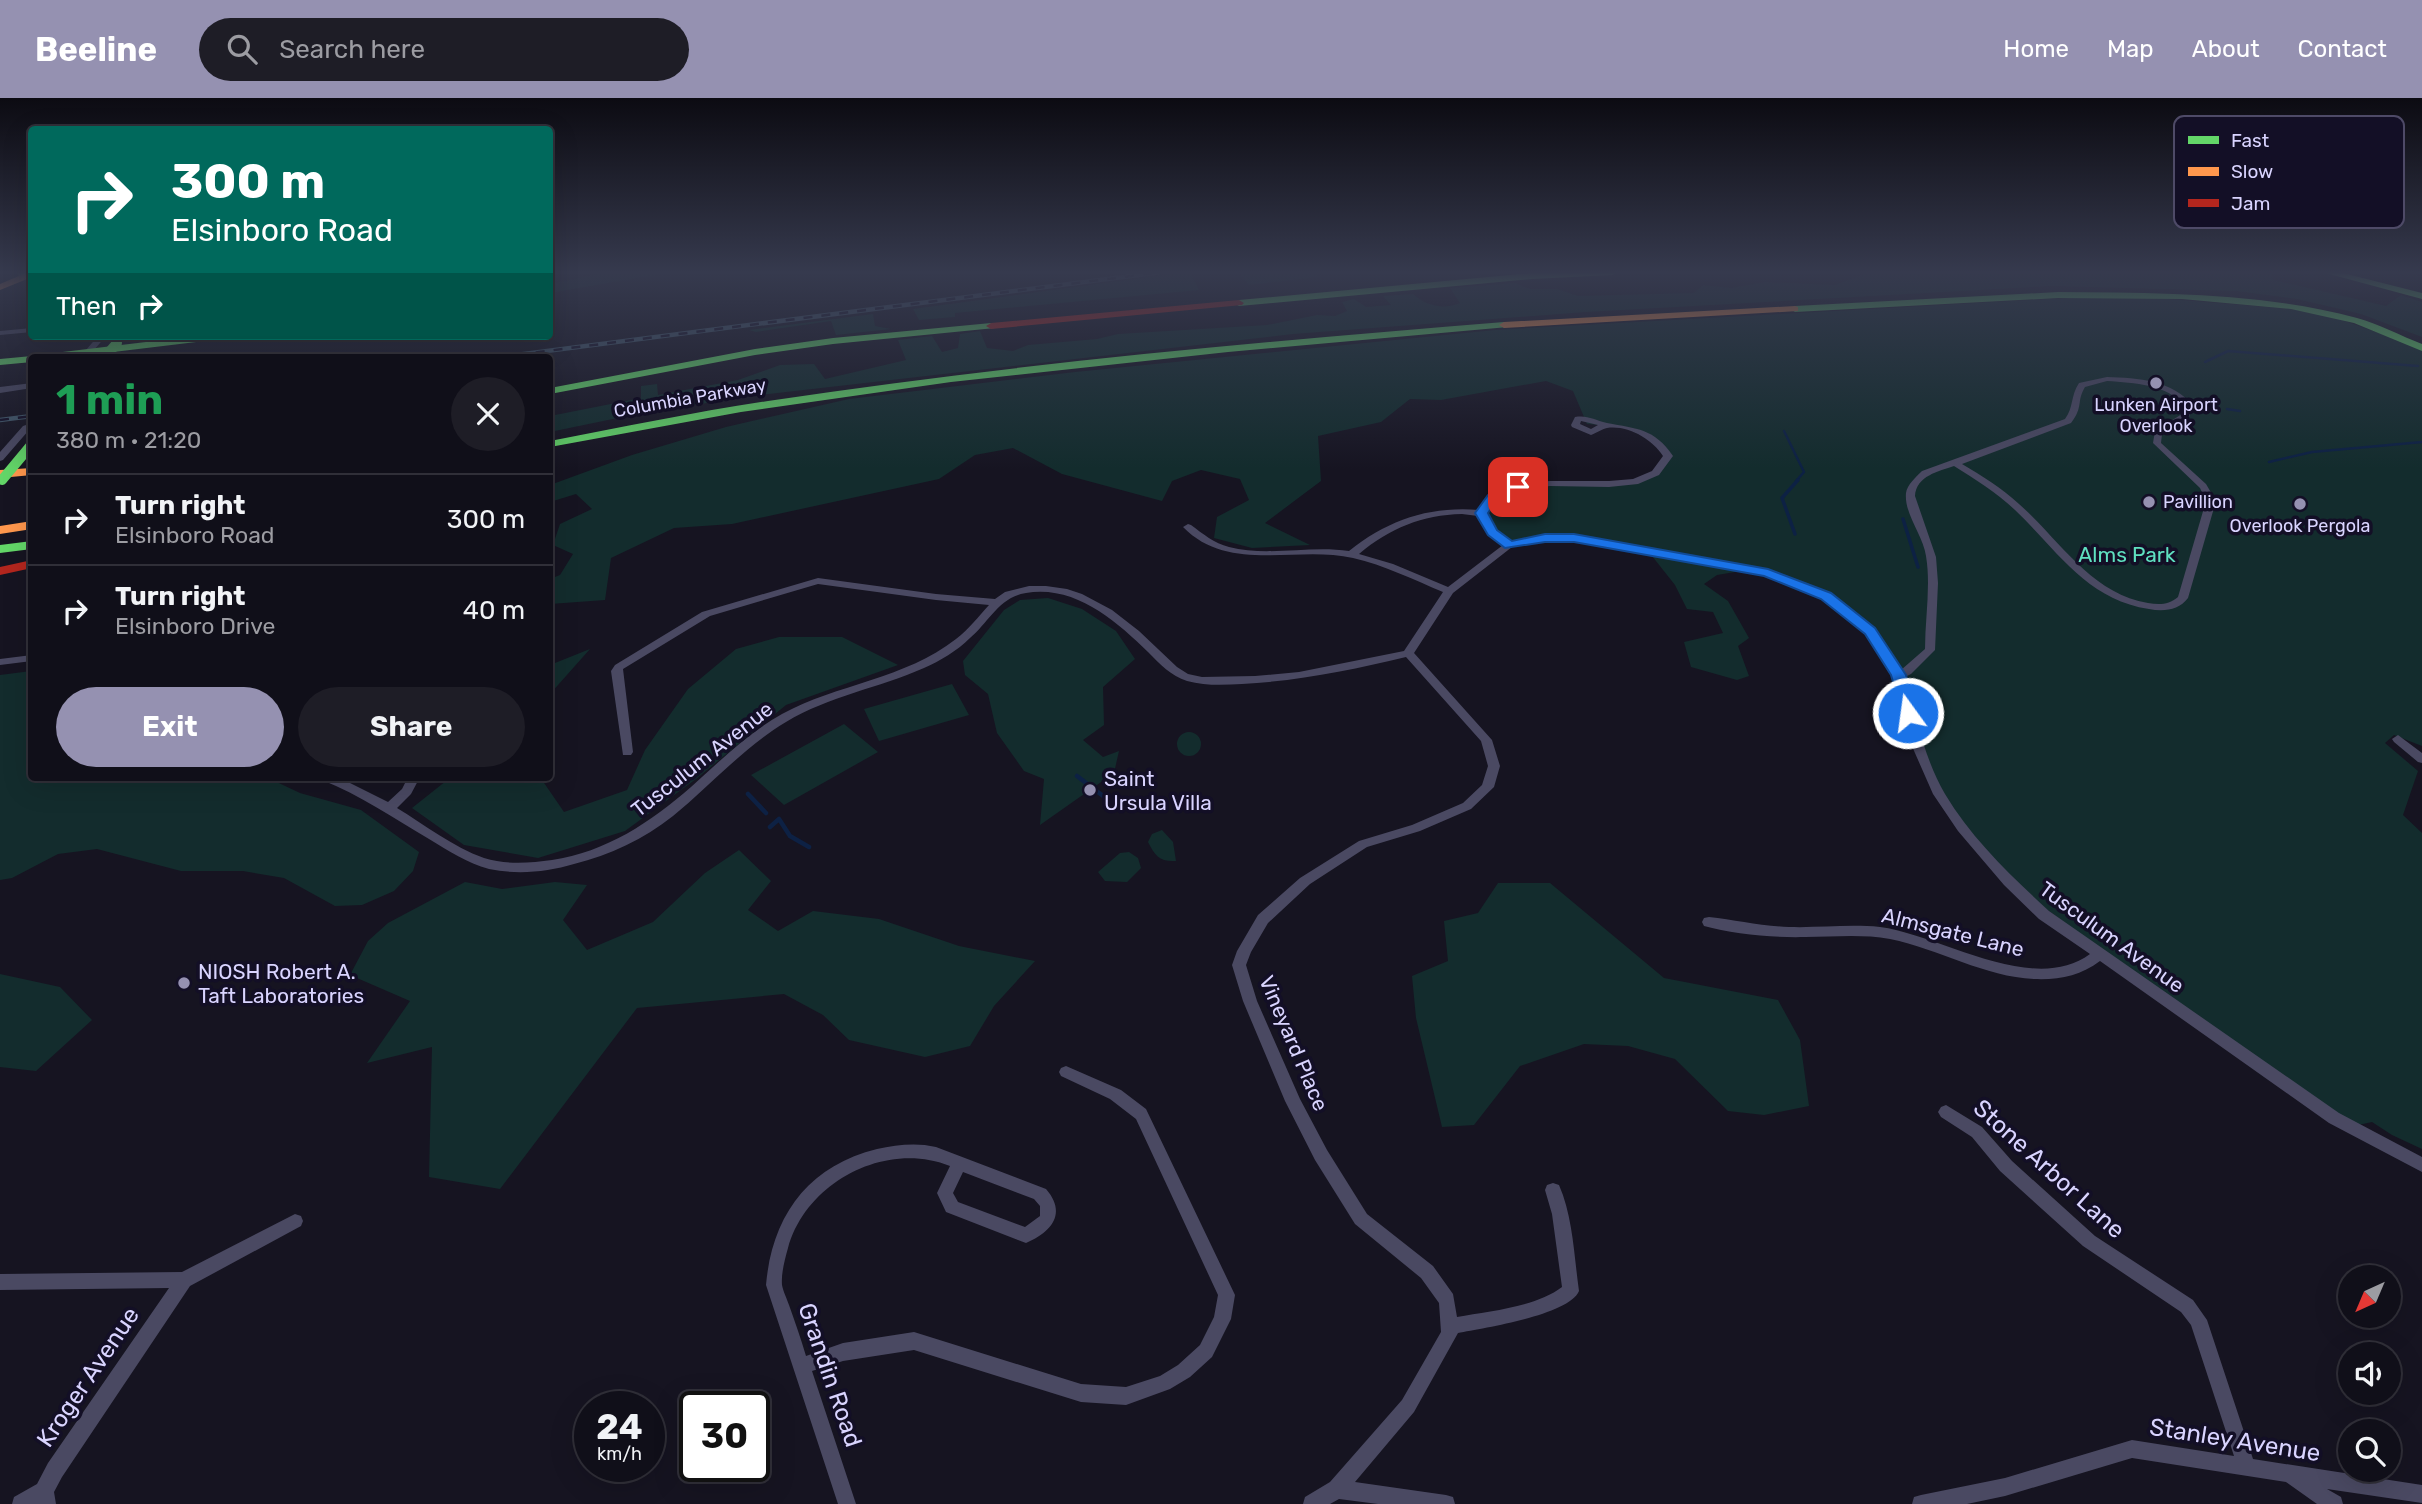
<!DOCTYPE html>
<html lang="en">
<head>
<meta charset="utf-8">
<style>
  body { margin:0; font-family:Rubik,sans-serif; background:#1e1d26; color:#f1f3f6; height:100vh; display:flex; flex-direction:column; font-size:26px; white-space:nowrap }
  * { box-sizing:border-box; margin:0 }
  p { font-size:23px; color:#9c9ca2 }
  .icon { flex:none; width:38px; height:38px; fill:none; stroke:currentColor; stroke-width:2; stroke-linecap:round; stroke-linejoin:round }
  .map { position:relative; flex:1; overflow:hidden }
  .drawer { position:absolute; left:28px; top:256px; width:525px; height:427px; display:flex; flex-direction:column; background:#100f19; border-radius:7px; box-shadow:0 7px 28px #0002,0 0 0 2px #302f38 }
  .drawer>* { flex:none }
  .hud { position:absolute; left:28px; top:28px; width:525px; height:214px; border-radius:7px; box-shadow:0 7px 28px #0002,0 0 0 2px #302f38; background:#00695c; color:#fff; overflow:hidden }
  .needle { width:46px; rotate:224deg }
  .buttons { position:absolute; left:2338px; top:1167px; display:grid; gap:14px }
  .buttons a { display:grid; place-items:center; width:63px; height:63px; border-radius:50%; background:#100f19; box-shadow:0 7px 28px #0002,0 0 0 2px #302f38; font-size:35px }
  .speed { position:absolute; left:574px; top:1293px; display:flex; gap:14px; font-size:35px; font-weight:700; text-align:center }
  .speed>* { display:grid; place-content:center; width:91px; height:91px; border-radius:50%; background:#100f19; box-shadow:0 7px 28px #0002,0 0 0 2px #302f38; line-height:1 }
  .speed small { font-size:18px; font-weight:400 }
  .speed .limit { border:4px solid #111; border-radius:10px; background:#fff; color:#111 }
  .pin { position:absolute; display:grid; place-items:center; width:60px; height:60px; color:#fff; margin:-30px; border-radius:14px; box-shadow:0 4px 10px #0006 }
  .me { position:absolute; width:77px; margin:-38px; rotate:346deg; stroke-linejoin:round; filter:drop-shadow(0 0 5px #0008) }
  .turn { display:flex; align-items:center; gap:24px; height:147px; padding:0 28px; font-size:32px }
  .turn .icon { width:91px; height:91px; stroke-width:2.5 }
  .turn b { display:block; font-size:49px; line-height:60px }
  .then { display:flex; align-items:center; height:66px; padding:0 28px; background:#0003; gap:14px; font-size:26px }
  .round { display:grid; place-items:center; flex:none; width:74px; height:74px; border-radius:37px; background:#1e1d26 }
  .overview { display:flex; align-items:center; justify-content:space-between; height:119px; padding:0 28px }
  h1 { font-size:42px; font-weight:700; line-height:52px; color:#1e9e55 }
  .cta { display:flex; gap:14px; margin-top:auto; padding:14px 28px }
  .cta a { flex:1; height:80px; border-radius:42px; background:#9591b1; color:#fff; font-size:28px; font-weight:700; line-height:80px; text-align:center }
  .cta a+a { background:#1e1d26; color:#f1f3f6 }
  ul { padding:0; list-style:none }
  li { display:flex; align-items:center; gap:21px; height:91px; padding:0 28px; border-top:2px solid #302f38 }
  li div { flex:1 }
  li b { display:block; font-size:26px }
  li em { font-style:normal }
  header { display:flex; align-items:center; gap:42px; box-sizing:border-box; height:98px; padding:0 35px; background:#9591b1; color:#fff }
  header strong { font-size:33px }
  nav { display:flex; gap:38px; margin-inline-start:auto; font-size:24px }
  .search { width:490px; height:63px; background:#1e1d26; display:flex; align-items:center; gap:18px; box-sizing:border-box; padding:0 24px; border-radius:38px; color:#9c9ca2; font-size:26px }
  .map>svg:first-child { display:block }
</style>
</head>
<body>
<header>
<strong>Beeline</strong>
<div class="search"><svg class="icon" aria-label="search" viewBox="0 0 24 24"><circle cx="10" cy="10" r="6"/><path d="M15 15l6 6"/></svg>Search here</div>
<nav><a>Home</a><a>Map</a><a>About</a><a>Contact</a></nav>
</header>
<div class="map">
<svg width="2422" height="1406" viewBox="0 0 2422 1406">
  <rect width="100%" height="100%" fill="#161421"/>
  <path fill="#132c2d" d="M608,174H672L550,195V186Z
    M1185,174H1190L1199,192L955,215V219L919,222L913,211Z
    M1238,174H1313L1318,179L1249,187Z
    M1860,174H2271L2274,182L2386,208L2401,197L2422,204V239L2361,216L2297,201L2236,193L2051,188L1586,214L1293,236L751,298L637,316L550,334V318L641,300V288L657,286L658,297L738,282L780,267L814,266L825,281L906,262L898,242L932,238L942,254L958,250L960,236L980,233L987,250L1013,253L1028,247L1097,241L1118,236L1267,227L1317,217L1335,218L1347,213L1342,204L1354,201L1366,209L1391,207L1383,198L1413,196C1426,208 1444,212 1460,205L1450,190L1515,185L1530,191H1557L1578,198L1694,195L1703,187L1731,190L1765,184L1835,187L1861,177Z
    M2119,197L2316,213L2422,250V648L2394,637L2385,645L2418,673L2403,717L2422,735V1051L2392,1037L2372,1024L2349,1029L2334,1020L2009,784L1939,696L1898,577L1870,533L1826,498L1786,481L1560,440L1509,447L1502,442L1481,415C1505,373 1599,392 1642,381C1650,378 1658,371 1665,367L1662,347L1624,329L1587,326L1573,293L1546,283L1441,302L1410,301L1381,324L1318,338L1321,383L1265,425L1310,447L1252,450L1214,440L1217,419L1249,402L1240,381L1201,372L1172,383L1162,403L1062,376L1013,350L975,357L939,381L732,426L674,430L611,460L605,502L550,506V481L560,477L573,456L553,447L560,426L592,411L576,396L550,404V387L632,357L726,329L849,301L1075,274L1495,232Z
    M873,216L875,228L891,231L836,237L831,223L756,234L749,232Z
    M1652,458L1741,473L1717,477L1704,486L1728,503L1749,540L1738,548L1749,578L1737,582L1691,569L1684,544L1723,535L1713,514L1687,511L1675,487Z
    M1048,500L1082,511L1116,533L1135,561L1103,589L1104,627L1083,642L1103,659L1119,653L1114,675L1040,727L1044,681L1024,673L997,635L988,596L965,577L963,563L1004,512L1020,502Z
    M779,539H842L898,567L786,607L696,681L625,733L538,760L464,747L412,710L451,679H540L564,714L627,692L645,652L688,591L736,551Z
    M590,551L550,596V567Z
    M31,573L32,679H266L300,695L361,712L419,754L413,773L394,793L362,807L335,808L284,780L243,773H181L97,751L58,756L12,780L0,782V577Z
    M952,586L969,617L879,643L864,611Z
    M844,626L878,654L784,707L751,677Z
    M1177 646a12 12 0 1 1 24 0a12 12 0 1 1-24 0Z
    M1162,732L1173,744L1176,763C1160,764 1155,758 1148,744L1152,736Z
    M739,752L771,783L748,812L778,833L813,813L879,821L959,848L1035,863L994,908L970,948L925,959L849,942L823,917L784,896L637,910L500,1091L429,1079L432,949L367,965L410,903L350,877L368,843L388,825L465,784L502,791L555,784L587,787L563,822L587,852L653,824L705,775Z
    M1129,754L1138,760L1141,770L1127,784L1105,783L1098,774L1120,755Z
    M1498,785H1550L1664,880L1778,902L1800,942L1809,1008L1764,1017L1728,1013L1675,961L1628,948L1584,946L1520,968L1474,1027L1442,1029L1416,920L1412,878L1448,863L1444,823L1478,815Z
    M0,876L60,889L92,922L36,973L0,969Z"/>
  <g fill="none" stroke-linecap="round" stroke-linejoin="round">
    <path stroke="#0d2144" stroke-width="2.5" d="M2205,264L2228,253L2418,268
      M2227,311L2240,313
      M1784,333L1804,374L1796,383
      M2269,364L2312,354L2422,344"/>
    <path stroke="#0d2144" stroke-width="3.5" d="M1903,421L1918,469
      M1795,436L1782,400L1798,382"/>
    <path stroke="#0d2144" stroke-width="4.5" d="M1077,678L1107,701
      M748,696L766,715
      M770,729L779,721L790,738L809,749"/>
    <path fill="#4a4962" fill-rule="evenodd" d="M32,230V234L0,237V233Z
      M98,238H106L88,259H80Z
      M2107,279C2138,280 2173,282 2193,308L2189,319L2162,336L2161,345L2206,386L2216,403L2188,500C2179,512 2164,514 2149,511C2086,501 2058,453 2015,412C1997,395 1975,381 1954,368C1939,373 1916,378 1915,398L1936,459L1938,485L1935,552L1911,576L1905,579C1916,618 1924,660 1945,696C1972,741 2011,778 2049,813L2339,1015L2422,1059V1074L2329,1025L2100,863C2080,878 2059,882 2034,881C1985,879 1939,851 1890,841C1862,836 1833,839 1805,839C1776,840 1732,836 1704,828L1702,824L1704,820L1709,819C1735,822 1762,828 1789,829C1819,830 1849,826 1880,829C1941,837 2033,898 2090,856L2039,821L2004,787L1958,733L1933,696L1911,646L1893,577L1866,535L1853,523L1822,500L1765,478L1575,443H1545L1512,449L1453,495L1414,555L1492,642L1500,668L1494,689L1471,711L1420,733L1367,749L1310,786L1268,825L1251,854L1246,867L1257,903L1300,1001L1327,1052L1367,1116L1433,1168L1453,1196L1457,1219C1489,1213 1536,1209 1562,1189L1552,1116L1545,1092L1547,1087L1553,1085L1559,1087C1573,1119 1574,1158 1579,1193C1569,1217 1484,1230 1458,1235L1414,1314L1355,1384L1446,1397L1453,1399L1455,1406H1378L1339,1401L1330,1406H1303L1305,1399L1330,1384L1402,1302L1441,1234L1439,1205L1421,1180L1355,1126L1315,1062L1285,1003L1243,903L1232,867L1237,853L1258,817L1300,780L1359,743L1412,727L1463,705L1482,687L1488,668L1481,643L1406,559C1352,572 1298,583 1242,586C1224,587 1205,588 1187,583C1171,578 1160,566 1148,554C1115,522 1075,487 1026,495C999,499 989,524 970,540C957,553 940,563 924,570C879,590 829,598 786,624C744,649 711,687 673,718C644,741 610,757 574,766C547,774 518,777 489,771C467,765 449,753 429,741C393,720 360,697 322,682L320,679H338L388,704L402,691L408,679H420L411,696L397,710C425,727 453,749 484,760C506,767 530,765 552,762C606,754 651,724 691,689C720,663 748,635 782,616C837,586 905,581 956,541C969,531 978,519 989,507L936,502L818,486L710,518L623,571L633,654L631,657H623L611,573L615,567L702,514L818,480L936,496L995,501L1005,494L1029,488H1046L1067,491L1082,496L1112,512L1139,533L1177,569L1188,576L1202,579L1255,578L1299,574L1404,553L1443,494C1414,482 1384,467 1353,460C1296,447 1229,476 1183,429L1188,426L1191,427C1203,436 1214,445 1229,449C1267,459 1310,447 1349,453C1388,422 1429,408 1479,412L1495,395L1522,385L1550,383H1609L1633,381L1652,373L1663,358C1652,341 1628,327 1607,330C1602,331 1596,335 1591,337L1572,329L1571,327L1575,319C1588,317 1594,322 1607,325C1637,331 1654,330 1673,358L1659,377L1638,386L1609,389L1550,388L1524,391L1502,399L1486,415L1496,432L1511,444L1545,437H1575L1767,472L1830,496L1874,531L1901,572L1925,551C1925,520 1931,488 1926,458C1923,437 1904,416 1906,395C1907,387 1916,379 1922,373L2065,321C2074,309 2070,299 2079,285ZM2107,283C2135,285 2166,286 2185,308L2182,316L2155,333L2153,345L2200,390L2206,403L2178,499C2169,507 2159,507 2148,505C2090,495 2060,442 2019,406C2002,390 1982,378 1962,366L2071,325C2084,308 2076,304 2085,289ZM1581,323L1598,327L1591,331L1580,326ZM1462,416L1478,418L1489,436L1503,447L1448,489L1393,466L1359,456C1390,430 1422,417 1462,416Z
      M32,285V290L0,295V289Z
      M26,327L30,330L29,332L3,362L0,363V354L23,328Z
      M32,557V563L0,567V561Z
      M2398,637L2422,655V665L2418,664L2394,644L2392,641Z
      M1066,968L1121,992L1146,1011L1235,1197L1231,1221L1212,1259L1190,1279L1170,1291L1126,1307L1081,1304L914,1252L843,1263L812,1273L856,1406H838L766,1187C772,1118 808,1068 877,1051C896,1047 916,1044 936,1049L1046,1091C1067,1115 1052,1134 1026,1145L946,1114L937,1095L950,1068C886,1042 806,1084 788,1150C785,1161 781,1175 782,1187C783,1193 787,1201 789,1207C795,1224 801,1241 806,1258L843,1245L914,1234L1081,1286L1126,1289L1160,1278L1178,1267L1200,1247L1214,1219L1218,1197L1136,1021L1110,1001L1061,978L1059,974L1061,970ZM963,1074L1034,1101L1040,1108V1118L1025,1129L958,1104L953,1095Z
      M1946,1007L1982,1029L2012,1063L2095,1138L2193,1202L2207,1222L2253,1361L2422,1387V1405L2327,1391L2341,1399L2343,1406H2317L2286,1384L2132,1360L2005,1398L1967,1406H1912L1914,1399L1921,1397L2005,1380L2132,1342L2234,1358L2191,1227L2181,1214L2083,1148L2000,1073L1972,1039L1941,1019L1938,1014L1941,1009Z
      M295,1116L301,1118L303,1123L301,1128L190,1188L62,1379L54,1394L56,1406H12L14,1399L37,1386L48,1365L169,1190L0,1192V1176L182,1174Z"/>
    <path fill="#63d668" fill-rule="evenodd" d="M18,174H32V176L19,178Z
      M1617,174L1613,177L1532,181L1239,208L1234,205L1239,202L1532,175Z
      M2322,174H2339L2422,195V201Z
      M2058,194C2158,195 2259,194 2357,220C2379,226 2401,238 2422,246V253L2354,225L2291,211L2182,201L2058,200L1795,214L1790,211L1795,208Z
      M1504,224L1509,227L1508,229L1228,254L951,284L741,314L550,349V343C623,329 695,314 768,303C1012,266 1258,244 1504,224Z
      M991,225L995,226V230L833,246L755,257L550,296V290L755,251L833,240Z
      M196,238H226L221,241L72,259H41L46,256Z
      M32,258L36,259H32V264L0,267V261Z
      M32,443V451L0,455V447Z"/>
    <path fill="#ff974d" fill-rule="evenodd" d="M26,175H32V179L0,192V186Z
      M1795,208L1798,209V213L1504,230L1499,227L1504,224Z
      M32,370V377L0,380V372Z
      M32,423V431L0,436V428Z"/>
    <path fill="#b3261e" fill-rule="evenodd" d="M1239,202L1244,205L1242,207L991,231L986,228L991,225Z
      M32,462V470L0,477V469Z"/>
    <g stroke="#43596b" stroke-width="4.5">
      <path id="rail" d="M500,259L1162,174
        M0,322L32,318"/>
    </g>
    <use href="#rail" stroke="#130f26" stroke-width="2.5" stroke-dasharray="9" stroke-linecap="butt"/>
    <path stroke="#63d668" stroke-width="10" d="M105,259L117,245
      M2,382L32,346"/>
  </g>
  <linearGradient id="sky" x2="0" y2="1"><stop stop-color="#0c0b12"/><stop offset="0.47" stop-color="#363a4e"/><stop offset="1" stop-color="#363a4e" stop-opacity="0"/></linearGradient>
  <rect width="2422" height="371" fill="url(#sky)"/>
  <path fill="#1a73e8" stroke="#114b97" stroke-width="2" d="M1518,385L1524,389L1522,391L1497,402L1488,415L1497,432L1512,443L1545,436H1574L1768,471L1831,495L1875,530L1906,577L1916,615L1908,620L1903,619L1891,577L1865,536L1821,501L1764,478L1574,444H1545L1505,450L1488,437L1475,415L1488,397Z"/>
  <g fill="#9591b1" stroke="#130f26" stroke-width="2.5">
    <circle cx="2156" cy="285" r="7"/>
    <circle cx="2149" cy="404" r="7"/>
    <circle cx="2300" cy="406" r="7"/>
    <circle cx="1090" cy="692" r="7"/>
    <circle cx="184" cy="885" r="7"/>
  </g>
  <g text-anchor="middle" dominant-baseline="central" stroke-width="7" stroke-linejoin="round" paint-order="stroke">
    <g font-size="18" fill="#d9d4ff" stroke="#130f26">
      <text transform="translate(690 300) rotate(-10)">Columbia Parkway</text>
    </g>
    <g font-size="18" fill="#d9d4ff" stroke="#130f26">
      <text x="2156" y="307">Lunken Airport<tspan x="2156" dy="21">Overlook</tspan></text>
      <text x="2163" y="404" text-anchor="start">Pavillion</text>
      <text x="2300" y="428">Overlook Pergola</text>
    </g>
    <g font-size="21" fill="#5fe0c0" stroke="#130f26">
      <text x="2127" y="456">Alms Park</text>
    </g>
    <g font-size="21" fill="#d9d4ff" stroke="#130f26">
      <text transform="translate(702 661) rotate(-38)">Tusculum Avenue</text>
      <text transform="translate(1953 834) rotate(14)">Almsgate Lane</text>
      <text transform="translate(2112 839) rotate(36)">Tusculum Avenue</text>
      <text transform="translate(1294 945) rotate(67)">Vineyard Place</text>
    </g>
    <g font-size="21" fill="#d9d4ff" stroke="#130f26" text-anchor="start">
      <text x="1104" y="680">Saint<tspan x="1104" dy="24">Ursula Villa</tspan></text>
      <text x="198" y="873">NIOSH Robert A.<tspan x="198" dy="24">Taft Laboratories</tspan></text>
    </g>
    <g font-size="24" fill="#d9d4ff" stroke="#130f26">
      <text transform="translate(2049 1071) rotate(42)">Stone Arbor Lane</text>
      <text transform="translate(830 1277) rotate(71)">Grandin Road</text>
      <text transform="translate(88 1279) rotate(-56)">Kroger Avenue</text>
      <text transform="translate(2235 1342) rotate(9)">Stanley Avenue</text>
    </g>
  </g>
  <rect x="2174" y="18" width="230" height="112" rx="10" fill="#130f26" stroke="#4e4a67" stroke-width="2"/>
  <rect x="2188" y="38" width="31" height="8" fill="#63d668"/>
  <rect x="2188" y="69" width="31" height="9" fill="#ff974d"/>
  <rect x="2188" y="101" width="31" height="8" fill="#b3261e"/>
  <g font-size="19" fill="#d9d4ff">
    <text x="2231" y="49">Fast</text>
    <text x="2231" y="80">Slow</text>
    <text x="2231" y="112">Jam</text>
  </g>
</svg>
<div class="buttons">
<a><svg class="needle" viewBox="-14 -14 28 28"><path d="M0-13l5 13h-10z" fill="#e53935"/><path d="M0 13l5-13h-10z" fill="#9c9ca2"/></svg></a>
<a><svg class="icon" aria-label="sound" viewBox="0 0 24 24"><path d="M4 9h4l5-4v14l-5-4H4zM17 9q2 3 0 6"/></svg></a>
<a><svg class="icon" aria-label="search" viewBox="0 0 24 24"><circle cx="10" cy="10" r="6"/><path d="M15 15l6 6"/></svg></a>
</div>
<div class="speed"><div>24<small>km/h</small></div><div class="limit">30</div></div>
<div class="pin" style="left:1518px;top:389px;background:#d93025"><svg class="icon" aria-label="arrive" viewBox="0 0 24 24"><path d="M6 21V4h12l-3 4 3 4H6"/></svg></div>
<svg class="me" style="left:1908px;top:615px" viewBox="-20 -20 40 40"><circle r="17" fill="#1a73e8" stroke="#fff" stroke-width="3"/><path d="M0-11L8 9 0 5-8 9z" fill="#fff"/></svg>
<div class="hud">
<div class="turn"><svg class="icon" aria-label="right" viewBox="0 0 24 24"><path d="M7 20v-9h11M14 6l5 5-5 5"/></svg><div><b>300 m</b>Elsinboro Road</div></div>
<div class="then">Then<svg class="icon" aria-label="right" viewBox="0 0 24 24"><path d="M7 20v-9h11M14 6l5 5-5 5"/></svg></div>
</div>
<section class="drawer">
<div class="overview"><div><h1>1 min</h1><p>380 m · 21:20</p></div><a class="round"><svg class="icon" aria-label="close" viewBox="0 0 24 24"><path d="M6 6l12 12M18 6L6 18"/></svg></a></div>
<ul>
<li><svg class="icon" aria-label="right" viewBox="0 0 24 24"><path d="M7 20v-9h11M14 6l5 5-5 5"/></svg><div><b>Turn right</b><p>Elsinboro Road</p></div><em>300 m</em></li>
<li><svg class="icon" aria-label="right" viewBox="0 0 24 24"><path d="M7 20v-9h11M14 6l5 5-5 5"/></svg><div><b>Turn right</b><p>Elsinboro Drive</p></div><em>40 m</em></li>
</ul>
<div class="cta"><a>Exit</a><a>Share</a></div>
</section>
</div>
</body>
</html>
